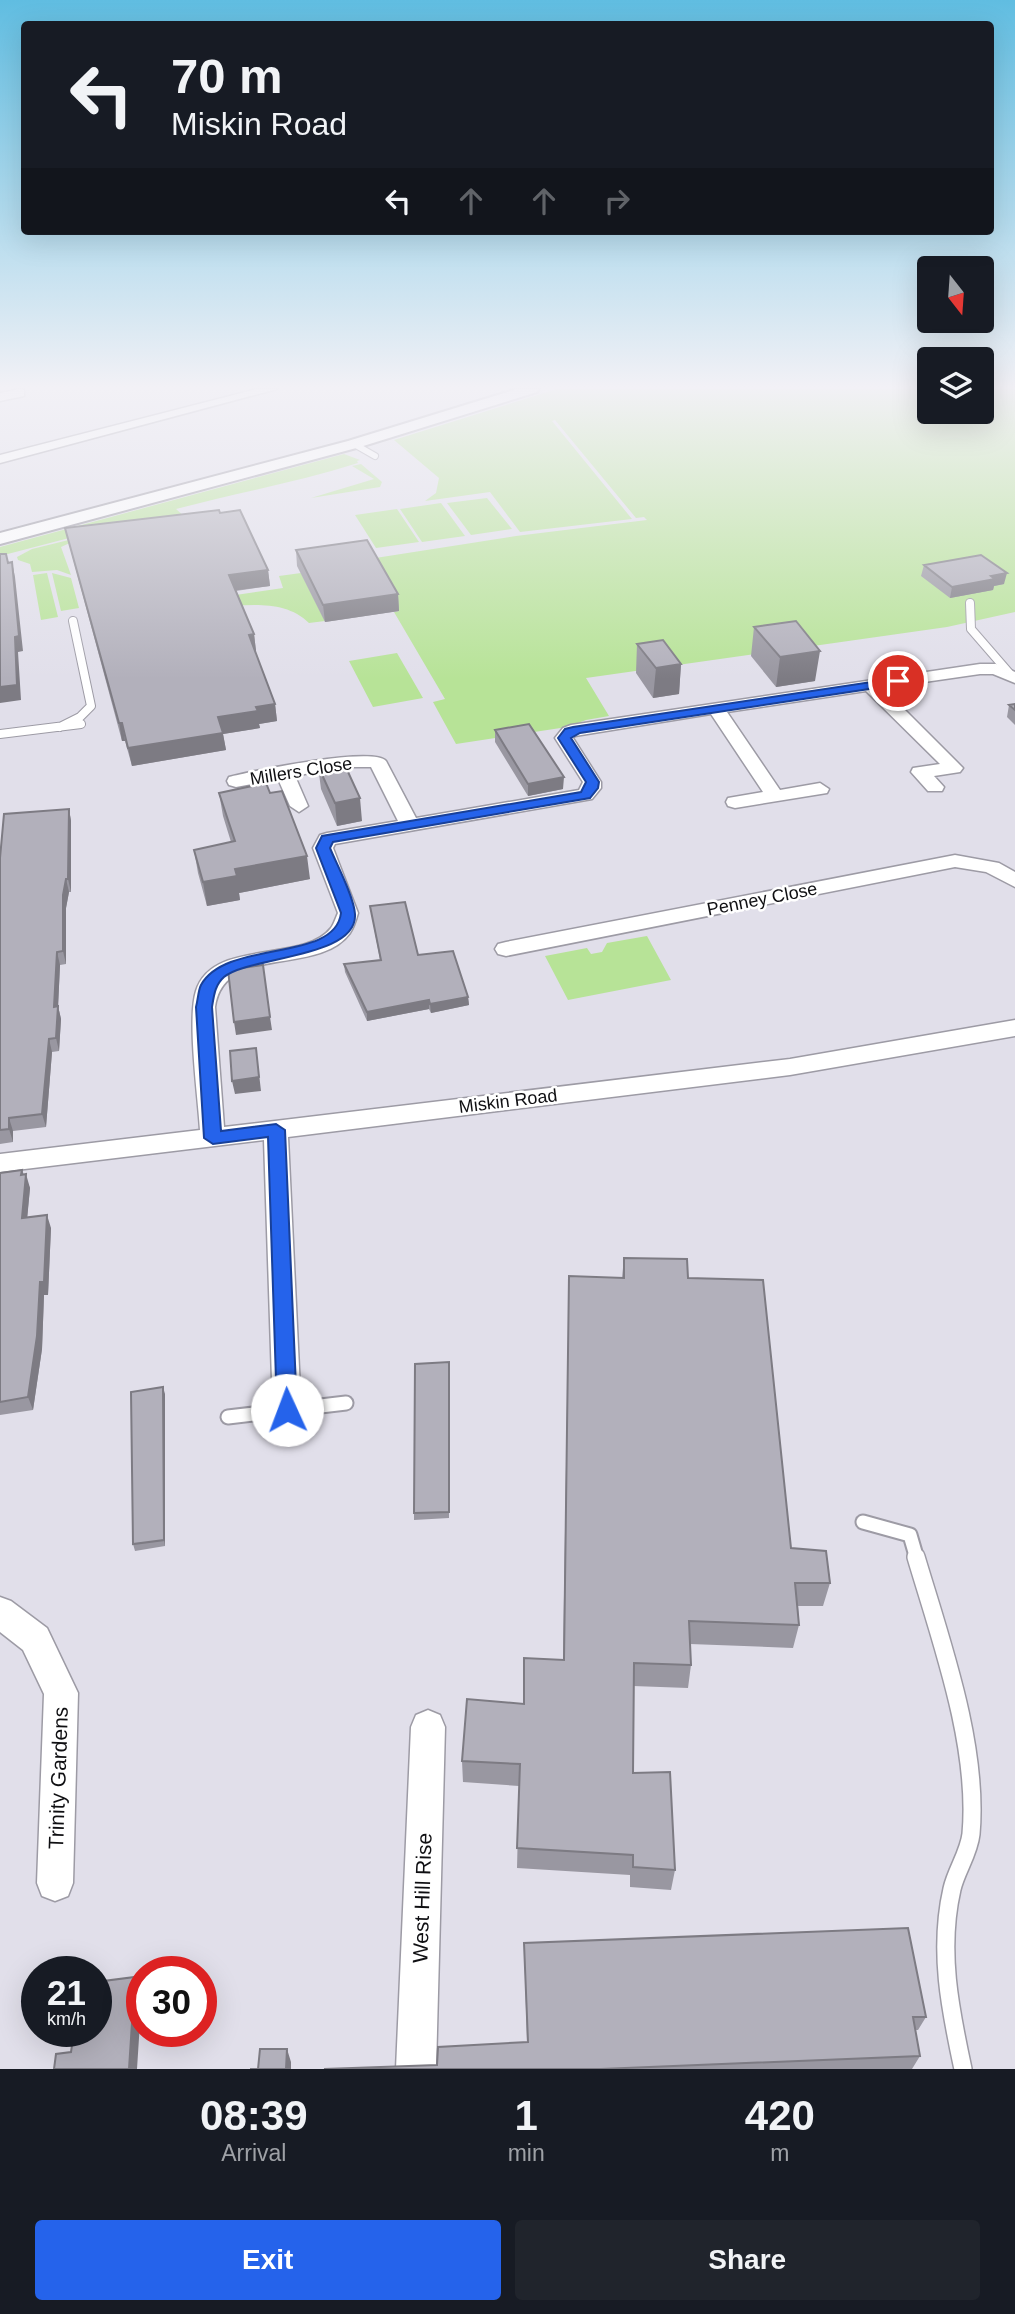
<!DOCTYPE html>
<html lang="en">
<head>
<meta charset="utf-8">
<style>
  body { margin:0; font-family:Arial,sans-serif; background:#20242c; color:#f1f3f6; height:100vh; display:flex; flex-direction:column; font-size:26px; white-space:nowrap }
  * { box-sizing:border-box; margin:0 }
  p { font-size:23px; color:#9ea1a6 }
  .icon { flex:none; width:38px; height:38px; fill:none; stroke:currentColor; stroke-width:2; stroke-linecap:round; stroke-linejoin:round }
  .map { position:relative; height:2069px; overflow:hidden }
  .sheet { display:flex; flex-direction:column; background:#171b24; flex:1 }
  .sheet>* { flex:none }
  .top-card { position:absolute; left:21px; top:21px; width:973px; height:214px; border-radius:7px; box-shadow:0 7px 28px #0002; background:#171b24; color:#f1f3f6; overflow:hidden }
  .needle { width:46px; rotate:163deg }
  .fabs { position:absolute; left:917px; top:256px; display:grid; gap:14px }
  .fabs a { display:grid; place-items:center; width:77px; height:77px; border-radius:7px; background:#171b24; box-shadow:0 7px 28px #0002; font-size:35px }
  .speed { position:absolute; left:21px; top:1956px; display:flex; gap:14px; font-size:35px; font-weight:700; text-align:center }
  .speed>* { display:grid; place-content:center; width:91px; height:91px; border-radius:50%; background:#171b24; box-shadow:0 7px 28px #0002; line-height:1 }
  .speed small { font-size:18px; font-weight:400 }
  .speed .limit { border:10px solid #d22; background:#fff; color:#111 }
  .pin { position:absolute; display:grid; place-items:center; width:60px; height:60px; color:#fff; margin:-30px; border:4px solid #fff; border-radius:50%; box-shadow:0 2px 7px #0007 }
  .me { position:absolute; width:77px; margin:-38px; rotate:358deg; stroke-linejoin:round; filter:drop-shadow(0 0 5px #0008) }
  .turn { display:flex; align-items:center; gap:24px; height:147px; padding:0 35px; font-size:32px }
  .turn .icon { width:91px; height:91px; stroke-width:2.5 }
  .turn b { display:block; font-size:49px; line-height:60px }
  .lanes { display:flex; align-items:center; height:66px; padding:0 35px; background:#0003; justify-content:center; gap:35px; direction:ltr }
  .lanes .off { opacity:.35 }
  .eta { display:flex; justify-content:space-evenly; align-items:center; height:119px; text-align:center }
  .eta b { font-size:42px; font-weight:600; line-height:49px }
  .cta { display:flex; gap:14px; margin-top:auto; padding:14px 35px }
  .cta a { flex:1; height:80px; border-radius:7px; background:#2563eb; color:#fff; font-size:28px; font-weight:600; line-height:80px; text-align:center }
  .cta a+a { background:#20242c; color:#f1f3f6 }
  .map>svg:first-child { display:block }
</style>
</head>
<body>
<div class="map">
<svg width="1015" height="2069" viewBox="0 0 1015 2069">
  <rect width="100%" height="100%" fill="#e1dfea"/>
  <path fill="#b7e397" d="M557,389H929V411H982V389H1015V612L947,627L586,678L609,716L586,720L567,727L456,744L433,702L445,699L394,612L399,611L369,559L516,536L647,520L644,517L636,518L555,420L552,421L632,519L520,532L490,492L425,501L436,493L439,478L394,440Z
    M344,454L360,460L357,461L358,463C298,482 237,493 176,509L186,518L100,530L0,556V547Z
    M361,464L382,482L380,487L311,498L374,479L352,466Z
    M487,498L512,529L471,535L447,503Z
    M441,503L465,536L422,542L400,509Z
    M397,509L419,542L376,548L355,515Z
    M85,536L61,547L71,575L57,570L32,572L30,564L18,560L17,557L32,549Z
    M47,573L58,617L41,620L33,575Z
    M52,573L71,578L79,608L61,611Z
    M301,573L325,621L309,623C289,603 259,604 233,606L222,597L283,588L279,576Z
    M397,653L423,698L373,707L349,661Z
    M647,936L671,980L568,1000L545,956L587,948L591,954L602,952L607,943Z"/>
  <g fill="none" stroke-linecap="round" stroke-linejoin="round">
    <g stroke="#9d9ba5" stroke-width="8">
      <path id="service-far3" d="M354,444L375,456"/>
    </g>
    <g stroke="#9d9ba5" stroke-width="10">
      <path id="service-far2" d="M970,603L971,629L1010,674
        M60,727L80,717L91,706L73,621
        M0,734L81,724"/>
    </g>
    <g stroke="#9d9ba5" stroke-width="17">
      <path id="service-far1" d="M228,1417L346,1403
        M863,1522L910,1535L917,1559"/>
    </g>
    <g stroke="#9d9ba5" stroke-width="20">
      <path id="service" d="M916,1557C941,1641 979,1746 971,1834C969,1853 956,1871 952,1889C938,1950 950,2009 963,2069"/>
    </g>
    <g stroke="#9d9ba5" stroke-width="3">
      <path id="minor" d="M20,389L24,390V396L0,401V393Z
        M257,389H277L0,463V455Z
        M980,664H996L1015,672V683L993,674H980L883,688L963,768L960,772L934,776L944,787L942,791H928L911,772L913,768L940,764L866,691L727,712L780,790L820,783L829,789L827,793L735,808L728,806L726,802L728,798L763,792L711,714L575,736L573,738L601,782V788L592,799L335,844L333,848L358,913C356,920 354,927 350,933C318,977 224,943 215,1007L224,1127L790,1059L1015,1020V1036L790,1075L288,1137L301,1410L297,1419L287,1422L277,1419L273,1410L264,1140L0,1172V1154L200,1130C198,1096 187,1020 196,991C212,938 303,964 331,928C334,924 336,917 338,913L313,848L320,835L327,833L398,821L371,767H340L295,776L308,806L299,812L290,806L278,779L236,787L229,785L227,781L229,777C253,771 373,746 386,761L416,818L579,790L583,782L555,738L563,728L571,725Z
        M955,855L999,863L1015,872V887L986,872L955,867L506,956L498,954L495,949L498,944L506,942Z
        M0,1597L11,1601L47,1628L78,1693L73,1883L68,1896L55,1901L42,1896L37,1883L44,1694L23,1650L0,1632Z
        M428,1710L440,1715L445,1727L436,2069H396L411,1727L416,1715Z"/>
    </g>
    <g stroke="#9d9ba5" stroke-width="4">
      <path id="tertiary" d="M517,389H539L537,392L360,447L0,544V533L348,441Z"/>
    </g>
    <use href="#service-far3" stroke="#fff" stroke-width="6"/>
    <use href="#service-far2" stroke="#fff" stroke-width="8"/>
    <use href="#service-far1" stroke="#fff" stroke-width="13"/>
    <use href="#service" stroke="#fff" stroke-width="17"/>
    <use href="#minor" fill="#fff" fill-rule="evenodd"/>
    <use href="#tertiary" fill="#fff" fill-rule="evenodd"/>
  </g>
  <path fill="#9997a1" d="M220,513L268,570L270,586L236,591L254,634L256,651H255L275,704L277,721L259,724L260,728L223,734L226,750L132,766L125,741H122L69,544L65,528Z
    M296,550L398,594L399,611L325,622L297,566Z
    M924,565L1004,584L994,586L993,590L950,598L921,576Z
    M754,627L815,681L776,687L751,656Z
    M637,644L681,664L679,694L653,698L636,673Z
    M1015,704V725L1007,717L1009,705Z
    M495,730L563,789L528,796L495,742Z
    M318,766L362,821L337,826L321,789Z
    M219,793H270L310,879L239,893L240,900L207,906L198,873L194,850L231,842L223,816Z
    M69,809L71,821V892H69L66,908V964L60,965L58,1006L61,1019L59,1051L52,1052L46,1127L13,1131V1142L0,1144V858Z
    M370,906L418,955L468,997L469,1005L431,1013L429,1009L367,1021L345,972L344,964L380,960Z
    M22,1170L30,1188L27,1218L51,1228L48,1295H44L42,1349L33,1410L0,1415V1173Z
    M624,1258L688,1278L791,1548L830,1583L823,1606H798L799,1625L793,1648L690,1644L691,1665L688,1688L633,1686V1773L675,1870L671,1890L630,1887V1875L517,1868L519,1786L463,1782L462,1761L523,1704L563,1660L569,1276L622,1278Z
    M449,1362V1518L414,1520V1513Z
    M165,1394V1546L135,1551L133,1544Z
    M524,1943L926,2017L918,2030H915L920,2056L912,2069H324L437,2065L527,2042Z"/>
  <path fill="#7d7b83" d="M12,562L15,577L23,651L18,652L21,700L0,703V687Z
    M268,570L270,586L231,591L229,575Z
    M1007,573L1004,584L994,586L993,590L950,598L952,587L991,576Z
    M398,594L399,611L325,622L323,605Z
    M254,634L256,651L251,652L249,635Z
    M820,651L815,681L776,687L780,657Z
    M681,664L679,694L653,698L656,668Z
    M275,704L277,721L259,724L260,728L223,734L226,750L132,766L128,748L218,717L256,707Z
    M119,723H122L125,741H122Z
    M564,777L563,789L528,796V784Z
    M360,798L362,821L337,826L335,803Z
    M69,809L71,821V892L68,879Z
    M307,856L310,879L239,893L240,900L207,906L203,882L235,869Z
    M66,879L69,892L66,908V964L63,951V895Z
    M57,952L60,965L58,1008V1006L61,1019L59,1051L56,1038L54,1007Z
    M468,997L469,1005L431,1013L430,1004Z
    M429,1000V1009L367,1021V1012Z
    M270,1017L272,1030L236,1035L234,1022Z
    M49,1039L52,1052L46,1127L42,1114Z
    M256,1048L261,1091L235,1094L232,1081Z
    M9,1118L13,1131V1142L9,1129Z
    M22,1170L25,1181L26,1174L30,1188L26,1231L22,1218L21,1175Z
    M47,1215L51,1228L48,1295H44L42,1349L33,1410L28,1397Z
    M163,1387L165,1394V1546L164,1540Z
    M135,1977L142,1991L137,2069H129Z
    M287,2049L291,2062V2069H286Z"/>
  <path fill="#b2b0bb" stroke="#7d7b83" stroke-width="2" d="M219,510L220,513L240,510L268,570L229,575L254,634L249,635L275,704L256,707L258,711L218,717L223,733L128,748L122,723H119L65,528Z
    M367,540L398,594L323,605L296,550Z
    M0,554H6L8,563L12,562L19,636L15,637L17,685L0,687Z
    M981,555L1007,573L991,576L995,579L952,587L924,565Z
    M796,621L820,651L780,657L754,627Z
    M663,640L681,664L656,668L637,644Z
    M1015,704V710L1009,705Z
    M529,724L564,777L528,784L495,730Z
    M343,761L360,798L335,803L318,766Z
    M266,783L270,793L282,791L307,856L235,869L237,876L203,882L194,850L235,841L219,793Z
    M69,809L68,879H66L63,895V951L57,952L54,1007L58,1006L56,1038L49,1039L42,1114L9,1118V1129L0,1130V858L4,814Z
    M405,902L418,955L453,951L468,997L430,1004L429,1000L367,1012L344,964L381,960L370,906Z
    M263,965L270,1017L234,1022L228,970Z
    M256,1048L259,1077L232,1081L230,1051Z
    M22,1170L21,1175L26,1174L22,1218L47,1215L44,1282H40L37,1336L28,1397L0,1402V1173Z
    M624,1258L687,1259L688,1278L763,1280L791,1548L826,1551L830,1583H795L799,1625L689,1621L691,1665L634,1663L633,1773L670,1772L675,1870L633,1867V1855L517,1848L520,1764L462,1761L467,1699L524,1704V1658L564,1660L569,1276L624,1278Z
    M449,1362V1512L414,1513L415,1364Z
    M163,1387L164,1540L133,1544L131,1392Z
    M908,1928L926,2017H913L920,2056L601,2069H324L437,2065L438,2047L528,2042L524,1943Z
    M135,1977L129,2069H54L56,2054L71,2052L74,2032H96V1982Z
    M260,2049H287L286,2069H250H258Z"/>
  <linearGradient id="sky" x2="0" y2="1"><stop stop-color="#60bde1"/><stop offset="0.57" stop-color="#f2f1f6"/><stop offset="1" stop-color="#f2f1f6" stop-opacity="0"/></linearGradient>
  <rect width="1015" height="679" fill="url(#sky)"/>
  <path fill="#2563eb" stroke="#184099" stroke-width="2" d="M898,678L904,681L902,684L580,733L571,738L599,782L598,788L590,798L333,842L330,848C337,865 354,897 355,914C358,958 250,956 224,977C215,985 214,995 212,1007L221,1131L276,1124L285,1130L297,1410L294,1416L287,1418L280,1416L277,1410L268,1137L213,1144L204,1138L196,1007C198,1000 198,991 201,985C226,939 335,963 341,913L316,848L322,836L581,792L586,782L558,738L565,729L573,727Z"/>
  <g text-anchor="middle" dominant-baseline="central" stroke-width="5" stroke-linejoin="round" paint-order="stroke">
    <g font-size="18" fill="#0f0f12" stroke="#fff">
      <text transform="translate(301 771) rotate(-9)">Millers Close</text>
      <text transform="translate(762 899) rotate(-11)">Penney Close</text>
      <text transform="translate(508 1101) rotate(-7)">Miskin Road</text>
    </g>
    <g font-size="21" fill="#0f0f12" stroke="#fff">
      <text transform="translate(58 1778) rotate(-88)">Trinity Gardens</text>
      <text transform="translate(422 1898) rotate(-88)">West Hill Rise</text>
    </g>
  </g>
</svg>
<div class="fabs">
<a><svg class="needle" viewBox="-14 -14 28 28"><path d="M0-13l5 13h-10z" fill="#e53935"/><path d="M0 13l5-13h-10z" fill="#9ea1a6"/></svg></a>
<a><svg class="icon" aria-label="layers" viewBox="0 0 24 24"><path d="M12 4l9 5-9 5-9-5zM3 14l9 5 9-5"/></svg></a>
</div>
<div class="speed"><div>21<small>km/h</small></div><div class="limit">30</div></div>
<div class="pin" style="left:898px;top:681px;background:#d93025"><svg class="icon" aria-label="arrive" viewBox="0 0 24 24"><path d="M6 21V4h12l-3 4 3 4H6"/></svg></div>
<svg class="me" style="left:287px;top:1410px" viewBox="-20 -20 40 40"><circle r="19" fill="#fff"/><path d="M0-13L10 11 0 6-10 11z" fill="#2563eb"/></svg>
<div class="top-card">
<div class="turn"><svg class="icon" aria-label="left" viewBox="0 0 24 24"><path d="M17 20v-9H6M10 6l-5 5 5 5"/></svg><div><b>70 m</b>Miskin Road</div></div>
<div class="lanes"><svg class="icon" aria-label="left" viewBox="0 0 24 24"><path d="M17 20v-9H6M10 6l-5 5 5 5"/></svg><svg class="icon off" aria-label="ahead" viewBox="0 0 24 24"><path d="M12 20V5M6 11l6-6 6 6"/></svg><svg class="icon off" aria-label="ahead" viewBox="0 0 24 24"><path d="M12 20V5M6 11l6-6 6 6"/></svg><svg class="icon off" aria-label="right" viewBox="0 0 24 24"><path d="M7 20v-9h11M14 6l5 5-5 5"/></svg></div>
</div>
</div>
<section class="sheet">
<div class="eta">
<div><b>08:39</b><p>Arrival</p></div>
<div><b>1</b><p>min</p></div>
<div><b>420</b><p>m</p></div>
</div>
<div class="cta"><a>Exit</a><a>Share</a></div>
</section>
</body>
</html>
